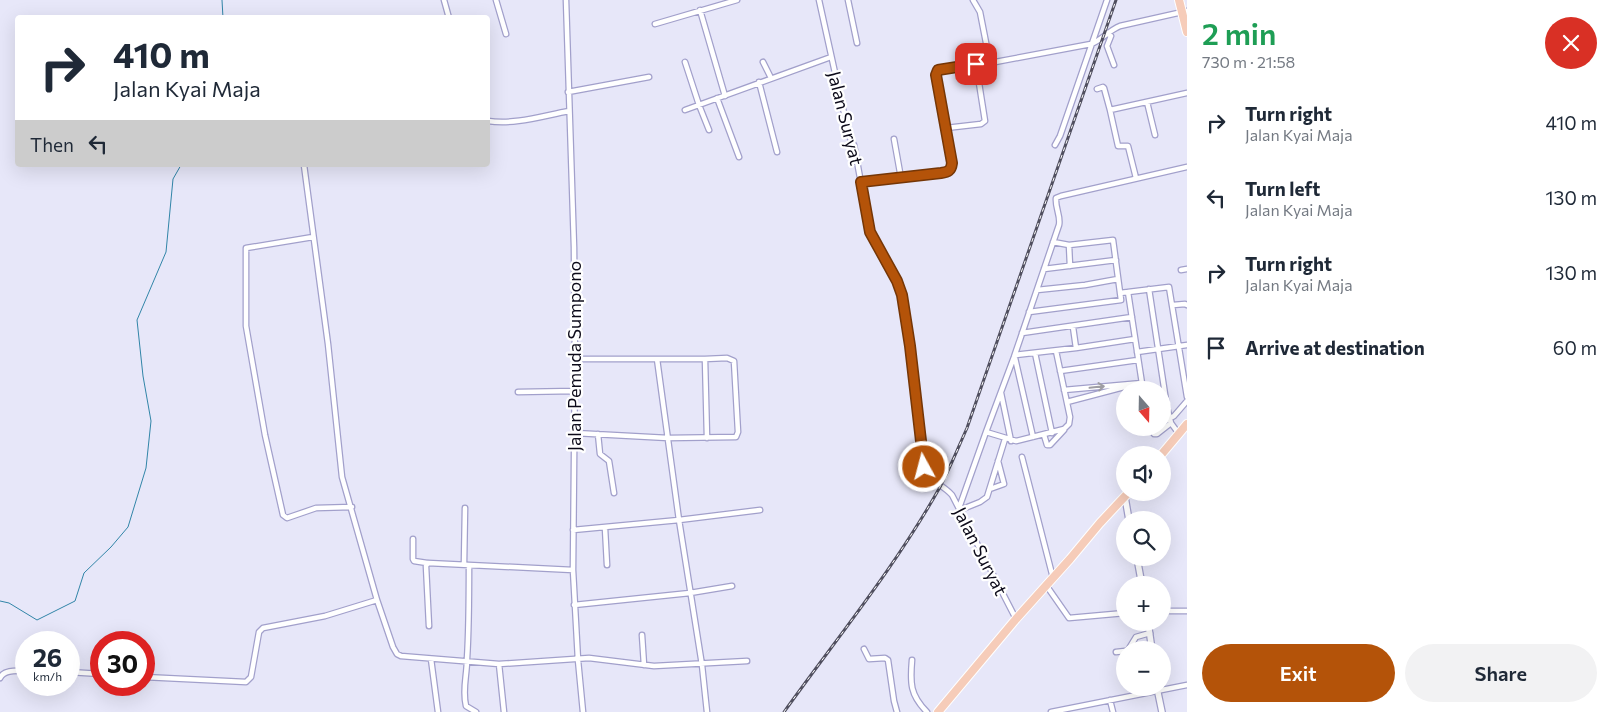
<!DOCTYPE html>
<html lang="en">
<head>
<meta charset="utf-8">
<style>
  body { margin:0; font-family:Commissioner,sans-serif; background:#f2f2f3; color:#1f2937; height:100vh; display:flex; flex-direction:column; font-size:19px; white-space:nowrap }
  * { box-sizing:border-box; margin:0 }
  p { font-size:16px; color:#747a83 }
  .icon { flex:none; width:28px; height:28px; fill:none; stroke:currentColor; stroke-width:2; stroke-linecap:round; stroke-linejoin:round }
  .map { position:relative; flex:1; overflow:hidden }
  .panel { display:flex; flex-direction:column; background:#fff; width:425px }
  .panel>* { flex:none }
  .hud { position:absolute; left:15px; top:15px; width:475px; height:152px; border-radius:5px; box-shadow:0 5px 20px #0002; background:#fff; color:#1f2937; overflow:hidden }
  .needle { width:32px; rotate:160deg }
  .buttons { position:absolute; left:1116px; top:381px; display:grid; gap:10px }
  .buttons a { display:grid; place-items:center; width:55px; height:55px; border-radius:50%; background:#fff; box-shadow:0 5px 20px #0002; font-size:25px }
  .speed { position:absolute; left:15px; top:631px; display:flex; gap:10px; font-size:25px; font-weight:700; text-align:center }
  .speed>* { display:grid; place-content:center; width:65px; height:65px; border-radius:50%; background:#fff; box-shadow:0 5px 20px #0002; line-height:1 }
  .speed small { font-size:12px; font-weight:400 }
  .speed .limit { border:8px solid #d22; background:#fff; color:#111 }
  .pin { position:absolute; display:grid; place-items:center; width:42px; height:42px; color:#fff; margin:-21px; border-radius:10px; box-shadow:0 2px 8px #0006 }
  .me { position:absolute; width:55px; margin:-28px; rotate:353deg; stroke-linejoin:round; filter:drop-shadow(0 0 4px #0008) }
  .turn { display:flex; align-items:center; gap:18px; height:105px; padding:0 15px; font-size:22px }
  .turn .icon { width:65px; height:65px; stroke-width:2.5 }
  .turn b { display:block; font-size:35px; line-height:42px }
  .then { display:flex; align-items:center; height:48px; padding:0 15px; background:#0003; gap:10px; font-size:19px }
  .round { display:grid; place-items:center; flex:none; width:52px; height:52px; border-radius:26px; background:#f2f2f3 }
  .summary { display:flex; align-items:center; justify-content:space-between; height:85px; padding:0 15px }
  h1 { font-size:30px; font-weight:600; line-height:38px; color:#1e9e55 }
  .primary-button { display:flex; gap:10px; margin-top:auto; padding:10px 15px }
  .primary-button a { flex:1; height:58px; border-radius:30px; background:#b45309; color:#fff; font-size:20px; font-weight:600; line-height:58px; text-align:center }
  .primary-button a+a { background:#f2f2f3; color:#1f2937 }
  ul { padding:0; list-style:none }
  li { display:flex; align-items:center; gap:15px; height:75px; padding:0 15px }
  li div { flex:1 }
  li b { display:block; font-size:19px }
  li em { font-style:normal }
  main { display:flex; flex:1; min-height:0 }
  .map>svg:first-child { display:block }
</style>
</head>
<body>
<main>
<div class="map">
<svg width="1187" height="712" viewBox="0 0 1187 712">
  <rect width="100%" height="100%" fill="#e7e7f9"/>
  <g fill="none" stroke-linecap="round" stroke-linejoin="round">
    <path stroke="#3185a8" stroke-width="1" d="M222,0L223,18
      M0,601L9,603L37,620L75,601L84,573L111,547L128,527L146,468L151,421L143,376L137,320L166,252L173,179L181,165"/>
    <g stroke="#a2a0cb" stroke-width="7">
      <path id="street" d="M444,0L449,18
        M496,0L506,34
        M566,0L574,247L575,359L573,570L578,660L583,712
        M819,0L841,100L850,138L854,145L870,232L897,281L902,295L910,346L924,467C930,483 941,483 952,495L1016,619
        M848,0L857,43
        M973,0L980,12L990,63
        M700,10L725,96
        M655,24L737,0
        M1107,33L1111,36L1107,46L1114,65
        M685,62L699,105L709,130
        M763,62L771,78
        M759,82L777,152
        M1097,89L1103,87L1104,88L1110,110L1187,93
        M568,92L649,77
        M717,98L739,157
        M1147,102L1155,135
        M685,110L831,57
        M1110,110L1118,146H1128L1136,178
        M488,121C515,125 542,116 569,111
        M946,128L981,124L985,121L976,64
        M894,139L901,178
        M1055,145L1060,136L1107,0
        M861,182L941,173C948,172 951,171 952,163L936,75L939,70L990,63L1091,44C1102,40 1108,31 1120,26L1187,11
        M313,237L246,248V326L265,435L283,515L287,518L316,508L352,507
        M1069,245L1070,266
        M1044,269L1116,260
        M1181,270L1187,269
        M1149,289L1167,407L1171,423L1179,434
        M1037,290L1085,285L1118,279
        M1128,292L1143,390
        M1120,293L1169,287L1187,397
        M1173,305L1185,304L1187,305
        M1029,312L1121,300L1113,240L1069,245L1053,242
        M1073,327L1076,348
        M1022,333L1132,317
        M1137,352L1187,345
        M1035,353L1052,433
        M1015,355L1076,348L1135,339
        M1015,358L1033,437
        M575,359H705L707,438
        M657,359L679,520L702,665L707,712
        M1060,371L1138,360
        M1064,390L1142,383
        M518,392L575,391
        M1001,393L1011,441
        M1067,402L1124,387L1129,385
        M1162,423L1174,416L1187,401
        M1150,428L1154,434H1157L1171,423
        M986,432L1016,441L1064,429L1069,424L1070,417L1056,351
        M575,433L668,438L736,437L738,432L734,361L727,358L705,359
        M598,434L600,454L609,461L614,493
        M1044,435L1047,445H1050L1064,430
        M1022,457L1053,578
        M990,489L1004,484L998,461
        M959,508L986,432L1014,357L1059,225C1061,216 1055,208 1056,198L1061,196L1187,167
        M960,510L980,502L987,497L1005,439
        M605,528L607,565
        M573,530L679,520L760,510
        M413,539V559L414,561L427,563
        M464,564L465,508
        M469,565C469,596 469,628 467,659C467,676 462,690 466,706L476,712
        M1046,585L1069,618L1125,613
        M377,600L393,647L397,654L401,656L499,664L589,658L654,666L747,661
        M574,605L690,593L732,586
        M1162,611H1187
        M429,626L426,566L428,563L573,570
        M642,635L644,665
        M864,649L869,659L885,658L888,660L894,701L897,712
        M1128,650L1136,637L1150,633
        M1116,652L1125,651
        M431,659L438,712
        M912,660C910,683 910,695 927,712
        M499,664L504,712
        M69,672L101,674
        M144,677L246,682L251,677L259,632L263,628L325,616L377,600L342,477L328,344L304,165
        M0,678C4,669 18,671 26,671
        M1110,700L1113,712
        M1051,712L1187,685"/>
    </g>
    <g stroke="#a2a0cb" stroke-width="8">
      <path id="secondary" d="M1125,497L1129,520
        M1137,558L1142,585
        M1148,622L1152,650
        M1157,688L1162,712"/>
    </g>
    <g stroke="#fff" stroke-width="10">
      <path id="highway" d="M1179,0L1187,32
        M1161,455L1187,424
        M938,712L1016,619L1070,559L1100,523L1129,492"/>
    </g>
    <use href="#street" stroke="#fff" stroke-width="4.5"/>
    <use href="#secondary" stroke="#fff" stroke-width="5.5"/>
    <use href="#highway" stroke="#f6ccb9" stroke-width="8"/>
    <g stroke="#504f5f" stroke-width="3">
      <path id="rail" d="M784,712C837,638 896,566 940,487C950,468 958,448 967,428L1116,0"/>
    </g>
    <use href="#rail" stroke="#fff" stroke-width="1" stroke-dasharray="4" stroke-linecap="butt"/>
  </g>
  <defs><path id="oneway-shaft" d="M-6 0H5M1.5-3L5.5 0L1.5 3" fill="none" stroke-width="1.6" stroke-linecap="round" stroke-linejoin="round" transform="scale(1.25)"/></defs>
  <use stroke="#9e9da3" href="#oneway-shaft" transform="translate(1097 387) rotate(-6)"/>
  <g fill="none" stroke-linecap="round" stroke-linejoin="round">
    <g stroke="#753606" stroke-width="12">
      <path id="route" d="M924,467L910,346L902,295L897,281L870,232L861,182L941,173C948,172 951,171 952,163L936,75L938,70L976,64"/>
    </g>
    <use href="#route" stroke="#b45309" stroke-width="9"/>
  </g>
  <g text-anchor="middle" dominant-baseline="central" stroke-width="4.5" stroke-linejoin="round" paint-order="stroke">
    <g font-size="18" fill="#0c0a19" stroke="#fff">
      <text transform="translate(846 118) rotate(76)">Jalan Suryat</text>
      <text transform="translate(574 356) rotate(-90)">Jalan Pemuda Sumpono</text>
      <text transform="translate(981 551) rotate(63)">Jalan Suryat</text>
    </g>
  </g>
</svg>
<div class="buttons">
<a><svg class="needle" viewBox="-14 -14 28 28"><path d="M0-13l5 13h-10z" fill="#e53935"/><path d="M0 13l5-13h-10z" fill="#747a83"/></svg></a>
<a><svg class="icon" aria-label="sound" viewBox="0 0 24 24"><path d="M4 9h4l5-4v14l-5-4H4zM17 9q2 3 0 6"/></svg></a>
<a><svg class="icon" aria-label="search" viewBox="0 0 24 24"><circle cx="10" cy="10" r="6"/><path d="M15 15l6 6"/></svg></a>
<a>+</a>
<a>−</a>
</div>
<div class="speed"><div>26<small>km/h</small></div><div class="limit">30</div></div>
<div class="pin" style="left:976px;top:64px;background:#d93025"><svg class="icon" aria-label="arrive" viewBox="0 0 24 24"><path d="M6 21V4h12l-3 4 3 4H6"/></svg></div>
<svg class="me" style="left:924px;top:467px" viewBox="-20 -20 40 40"><circle r="17" fill="#b45309" stroke="#fff" stroke-width="3"/><path d="M0-11L8 9 0 5-8 9z" fill="#fff"/></svg>
<div class="hud">
<div class="turn"><svg class="icon" aria-label="right" viewBox="0 0 24 24"><path d="M7 20v-9h11M14 6l5 5-5 5"/></svg><div><b>410 m</b>Jalan Kyai Maja</div></div>
<div class="then">Then<svg class="icon" aria-label="left" viewBox="0 0 24 24"><path d="M17 20v-9H6M10 6l-5 5 5 5"/></svg></div>
</div>
</div>
<section class="panel">
<div class="summary"><div><h1>2 min</h1><p>730 m · 21:58</p></div><a class="round" style="background:#d93025;color:#fff"><svg class="icon" aria-label="close" viewBox="0 0 24 24"><path d="M6 6l12 12M18 6L6 18"/></svg></a></div>
<ul>
<li><svg class="icon" aria-label="right" viewBox="0 0 24 24"><path d="M7 20v-9h11M14 6l5 5-5 5"/></svg><div><b>Turn right</b><p>Jalan Kyai Maja</p></div><em>410 m</em></li>
<li><svg class="icon" aria-label="left" viewBox="0 0 24 24"><path d="M17 20v-9H6M10 6l-5 5 5 5"/></svg><div><b>Turn left</b><p>Jalan Kyai Maja</p></div><em>130 m</em></li>
<li><svg class="icon" aria-label="right" viewBox="0 0 24 24"><path d="M7 20v-9h11M14 6l5 5-5 5"/></svg><div><b>Turn right</b><p>Jalan Kyai Maja</p></div><em>130 m</em></li>
<li><svg class="icon" aria-label="arrive" viewBox="0 0 24 24"><path d="M6 21V4h12l-3 4 3 4H6"/></svg><div><b>Arrive at destination</b></div><em>60 m</em></li>
</ul>
<div class="primary-button"><a>Exit</a><a>Share</a></div>
</section>
</main>
</body>
</html>
